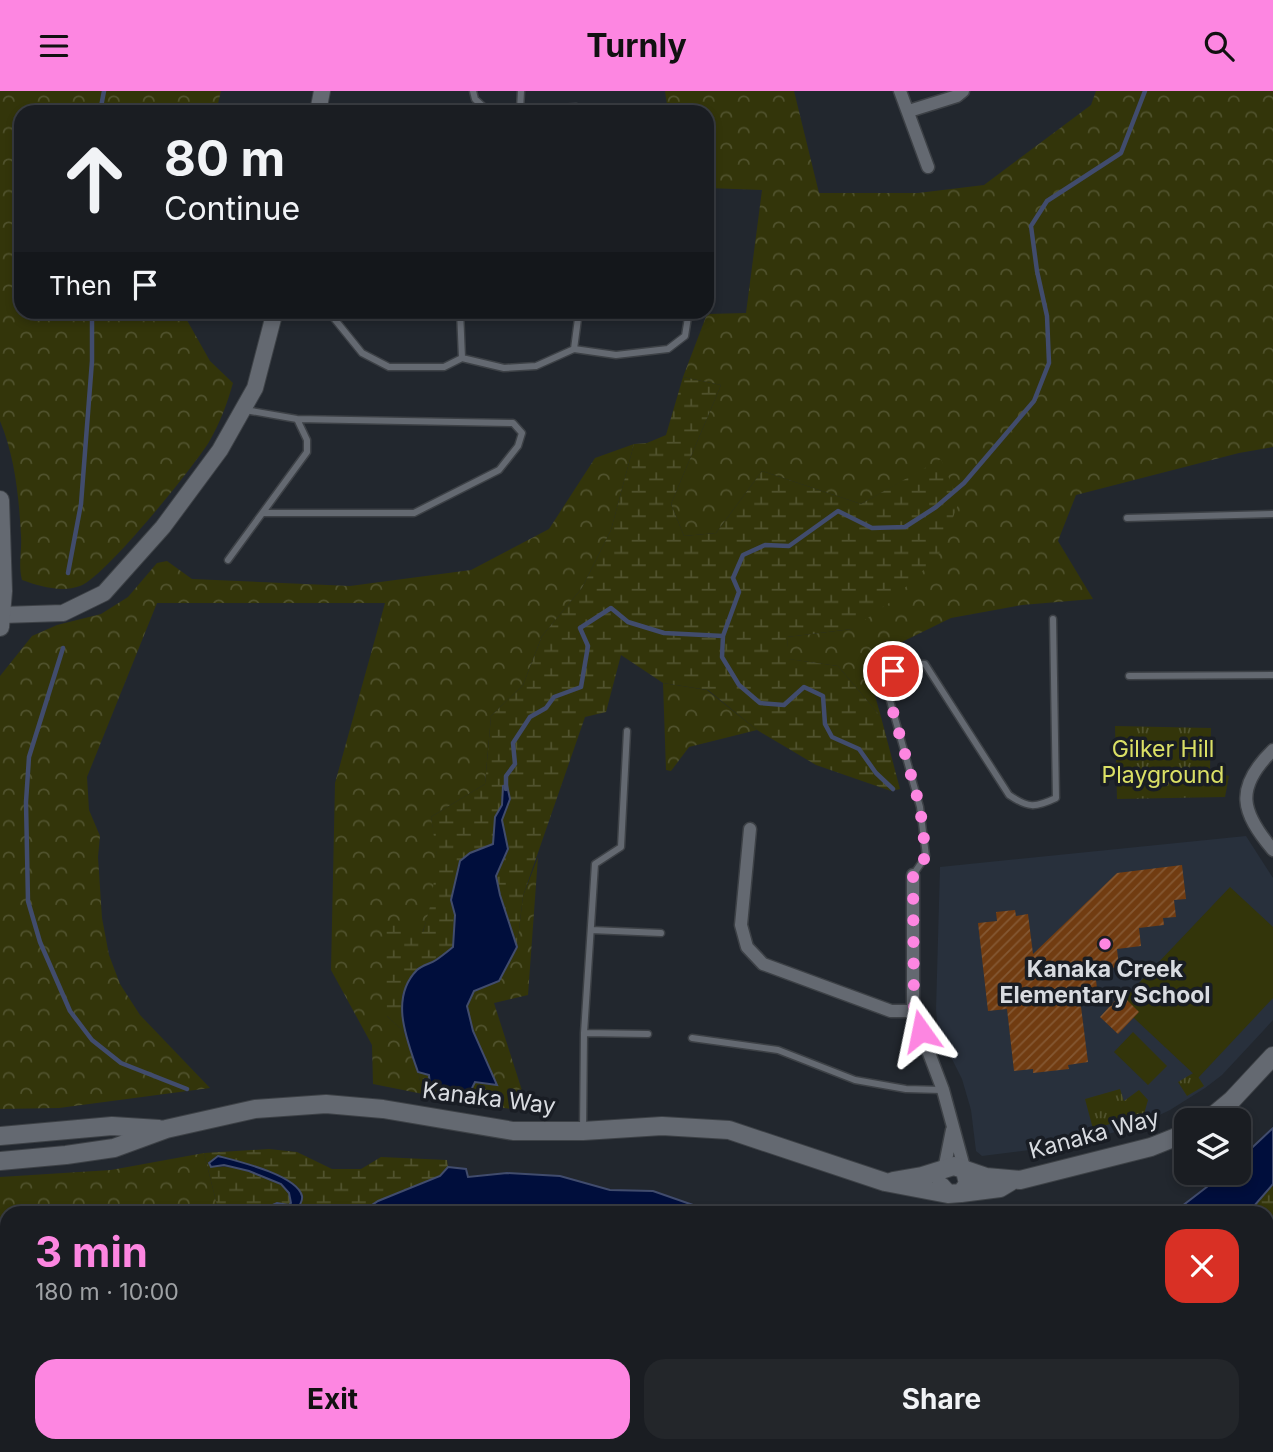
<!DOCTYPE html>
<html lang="en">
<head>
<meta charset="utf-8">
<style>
  body { margin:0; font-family:Inter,sans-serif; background:#23262a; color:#f1f3f6; height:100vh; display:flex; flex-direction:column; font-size:26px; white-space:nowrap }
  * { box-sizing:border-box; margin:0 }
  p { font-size:23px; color:#9fa2a5 }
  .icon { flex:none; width:38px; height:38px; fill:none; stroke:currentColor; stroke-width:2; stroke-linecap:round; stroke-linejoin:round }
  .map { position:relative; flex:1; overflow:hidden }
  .drawer { position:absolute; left:0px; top:1115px; width:1274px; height:247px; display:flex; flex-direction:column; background:#1a1d22; border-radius:21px 21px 0 0; box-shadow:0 4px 10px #0003,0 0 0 2px #383b40 }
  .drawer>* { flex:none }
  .guide { position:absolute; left:14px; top:14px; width:700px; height:214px; border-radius:21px; box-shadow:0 4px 10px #0003,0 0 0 2px #383b40; background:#1a1d22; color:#f1f3f6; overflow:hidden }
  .buttons { position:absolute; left:1174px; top:1017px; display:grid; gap:14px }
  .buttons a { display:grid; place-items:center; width:77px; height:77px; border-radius:14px; background:#1a1d22; box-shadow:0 4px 10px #0003,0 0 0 2px #383b40; font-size:35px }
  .pin { position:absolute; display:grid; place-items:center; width:60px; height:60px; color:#fff; margin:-30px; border:4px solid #fff; border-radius:50%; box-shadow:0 2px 7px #0007 }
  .me { position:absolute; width:77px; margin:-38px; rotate:348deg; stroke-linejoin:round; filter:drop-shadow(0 0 5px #0008) }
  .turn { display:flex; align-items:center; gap:24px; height:147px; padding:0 35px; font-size:32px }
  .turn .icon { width:91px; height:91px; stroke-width:2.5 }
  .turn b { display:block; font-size:49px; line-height:60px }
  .then { display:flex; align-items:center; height:66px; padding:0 35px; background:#0003; gap:14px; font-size:26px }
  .round { display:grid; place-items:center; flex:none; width:74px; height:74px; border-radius:21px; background:#23262a }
  .summary { display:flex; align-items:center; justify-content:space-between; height:119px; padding:0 35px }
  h1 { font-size:42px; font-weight:700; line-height:52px; color:#fd86e1 }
  .button { display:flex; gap:14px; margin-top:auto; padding:14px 35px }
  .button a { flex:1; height:80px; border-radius:21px; background:#fd86e1; color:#111; font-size:28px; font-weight:700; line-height:80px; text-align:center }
  .button a+a { background:#23262a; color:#f1f3f6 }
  header { display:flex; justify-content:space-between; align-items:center; height:91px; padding:0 35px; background:#fd86e1; color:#111; font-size:32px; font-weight:700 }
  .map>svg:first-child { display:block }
</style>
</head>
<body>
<header><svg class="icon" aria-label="menu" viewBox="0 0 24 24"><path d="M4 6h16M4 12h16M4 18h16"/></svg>Turnly<svg class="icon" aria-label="search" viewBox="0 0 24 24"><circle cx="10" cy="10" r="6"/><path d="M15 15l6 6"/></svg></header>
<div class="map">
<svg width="1273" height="1361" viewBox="0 0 1273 1361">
  <defs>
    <pattern id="grass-tufts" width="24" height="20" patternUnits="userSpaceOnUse" patternTransform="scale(1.75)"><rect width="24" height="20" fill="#33350a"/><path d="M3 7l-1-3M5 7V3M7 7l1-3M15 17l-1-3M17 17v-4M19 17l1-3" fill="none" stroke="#50522d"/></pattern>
    <pattern id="forest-crowns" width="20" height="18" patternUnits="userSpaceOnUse" patternTransform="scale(1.75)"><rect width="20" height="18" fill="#33350a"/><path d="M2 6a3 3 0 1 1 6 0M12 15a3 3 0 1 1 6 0" fill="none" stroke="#50522d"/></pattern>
    <pattern id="wetland-marsh" width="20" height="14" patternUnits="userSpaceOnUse" patternTransform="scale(1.75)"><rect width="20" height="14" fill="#33350a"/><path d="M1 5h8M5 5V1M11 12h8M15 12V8" fill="none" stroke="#50522d"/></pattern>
    <pattern id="building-hatch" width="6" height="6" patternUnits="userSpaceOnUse" patternTransform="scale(1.75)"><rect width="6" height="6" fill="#713c11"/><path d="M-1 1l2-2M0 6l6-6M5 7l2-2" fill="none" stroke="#845833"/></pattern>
  </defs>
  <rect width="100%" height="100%" fill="#22272e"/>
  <path fill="#28303c" d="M1246,745L1273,787V929L1263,940L1222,984L1205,997L1170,1019L1141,1033L1085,1050L1046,1057L982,1065L976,1060L971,1019L962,988L938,940L936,919L940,776Z"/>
  <path fill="url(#grass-tufts)" d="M1115,635L1211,637L1210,679L1229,685L1225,706L1117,708Z
    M418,981L429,984L430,995L469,1001L474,991L483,992L480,1004L481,1014L423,1003Z
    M1195,981L1204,995L1187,1005L1178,991Z
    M1120,998L1124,1010L1139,999L1148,1009L1144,1023L1093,1038L1085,1008Z"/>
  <path fill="url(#forest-crowns)" d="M0,0H221L216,21H21V220L184,221V224L210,270L233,292C227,313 220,332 209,351C192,378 105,486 80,495C61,502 39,495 22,489C18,473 22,460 21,445C19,406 15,366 0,330Z
    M665,0H794L819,102H918L984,94L1091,14L1096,0H1273V356L1239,362L1076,404L1058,450L1093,508L1022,514L951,527L865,569L881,626L838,575L788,568L787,546L852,538L941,369L861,413L762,380L716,442L684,445L671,413L721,294L683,286L707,223L746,222L762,99L707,97V21H668Z
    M634,353L611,439L582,497L542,545L523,594L491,625L485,693L431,726C433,738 436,751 437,764C440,817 407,877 387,925L404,941L418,981L423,1003L373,993L372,954L331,879L335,692L385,512H157L87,686L89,719L100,745L98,766L102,827L109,864L120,893L140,924L210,997L59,1017L0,1018V585L32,545L57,534L101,523L128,506L157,472L167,470L192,488L350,495L471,479L549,438L595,367Z
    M663,592L707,599L757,639L689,656L671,680L666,679Z
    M538,766L528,904L494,912L526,1012L513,1018L481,1014L480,1004L483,992L497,993L473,940L467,915L474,900L499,890L517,856L523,805Z
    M204,1062L219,1122H7V1305L0,1286V1086L111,1079Z
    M1273,1144V1321L1267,1323V1146Z
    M518,1354H727L728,1361H509Z
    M26,1355H77V1361H28Z
    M973,1355H1124L1104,1361H992Z"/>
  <path fill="url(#wetland-marsh)" d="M683,286L721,294L671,413L684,445L716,442L762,380L861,413L941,368L959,411L938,465L889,512L852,538L787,546L789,568L838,575L881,626L900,698L891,700L816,674L757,639L708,599L663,592L621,564L606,621L585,626L523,805L517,856L500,804L496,785L508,758L502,729L510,708L504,701L501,706L502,714L495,726L493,753L470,762L456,791L451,809L455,824L453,856L435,870L420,876L402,904L404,941L387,925L384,840L397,829L423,841L431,812L437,766L431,726L485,693L491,625L523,594L542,545L582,497L611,439L634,353L647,352L666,344Z
    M269,1058L297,1061L332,1078H361L381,1066L447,1069L448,1076L440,1085L378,1110L360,1122H284L296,1120V1094L252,1075L232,1069L217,1077C229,1072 269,1085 280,1093C287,1098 290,1104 291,1112C274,1120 239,1122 219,1122L204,1062Z
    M1273,1093V1144L1267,1146V1122H1248Z
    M244,1354L471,1355L467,1361H241Z
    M77,1355H180L175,1361H77Z"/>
  <path fill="#33350a" d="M1230,796L1273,836V907L1198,987L1119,913Z
    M1133,941L1167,975L1148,994L1114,961Z"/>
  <path fill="#000e3c" stroke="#414c6d" stroke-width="2" d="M507,694L510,708L502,729L508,758L496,785L500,804L517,856L499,890L474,900L467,915L473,940L497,994L475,991L470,1001L430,995L429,984L418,981C407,949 389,907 417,879C422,874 430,873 436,869C442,865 448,860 453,856L455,824L451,809L460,770L470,762L493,753L495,726L502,714L503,695Z
    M1273,1037V1093L1248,1122H1173L1225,1082H1239V1069Z
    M218,1065C237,1070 297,1084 302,1105C303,1111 299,1115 296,1120L254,1122L277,1112L289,1114L291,1112L289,1102L281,1093L271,1089L249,1080L224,1074L211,1076L209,1072Z
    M448,1076L466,1078L468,1086L507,1082L560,1085L610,1099L653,1100L716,1122H360L378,1110L440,1085Z
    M180,1355V1354L244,1355L241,1361H175Z
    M471,1355V1354L518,1355L509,1361H467Z"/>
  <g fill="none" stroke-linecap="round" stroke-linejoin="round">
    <path stroke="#414c6d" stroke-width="4.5" d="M100,21L104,0
      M68,482L81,413L92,270V220
      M723,545L722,566L739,594L760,612L784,614L804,596L823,605L825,633L832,646L859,658L876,682L893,698
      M63,557L29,666L26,711L28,810L40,851L70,920L92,949L121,972L187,998
      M506,698V685L515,673L513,652L530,626L546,617L554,606L581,596L588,555L580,537L611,517L628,531L664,542L723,545L739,501L733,487L743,464L765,454L789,455L838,420L872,437L905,436L936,416L964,392L1034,310L1049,272L1047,225L1037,180L1031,135L1047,110L1121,62L1145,0"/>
  </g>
  <path fill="url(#building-hatch)" d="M1182,774L1186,808L1174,809L1176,826L1163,827L1164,834L1139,837L1141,855L1117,858L1119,876L1095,879L1097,898L1079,900L1088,971L1068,974L1069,978L1033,982V978L1014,980L1007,918L988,920L978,832L997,830L996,821L1015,819L1016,825L1028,823L1033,863L1117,782Z
    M1121,903L1139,921L1118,943L1100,926Z"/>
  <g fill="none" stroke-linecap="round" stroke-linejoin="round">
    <g stroke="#3d4146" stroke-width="9">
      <path id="service" d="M473,0L475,8L489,21
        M520,19L521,0
        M496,21L576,16
        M328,220L362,262L389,276H444L462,267L504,277L536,275L574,258L616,264L668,258L685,245L689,220
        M460,220L462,267
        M574,258L579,220
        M245,319L297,328L513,332L522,342L518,355L499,379L414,422H263
        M1127,427L1273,423
        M228,469L307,361V349L297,328
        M1129,585L1273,584
        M913,784L926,765L920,716L887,599C895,574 900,571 925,573L1009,704C1028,717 1035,717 1056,707L1053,528
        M591,839L661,842
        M584,942L648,943
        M692,947L778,959L855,989L906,998L942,999
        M583,1039L584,942L595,773L621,756L627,640"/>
    </g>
    <g stroke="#3d4146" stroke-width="15">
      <path id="minor" d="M900,0L928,76
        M909,20L957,5L963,0
        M1273,659C1234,697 1241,721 1273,759
        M750,738L741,834L747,856L763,873L891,920H913
        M913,784V920L943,999L965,1080
        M944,1079L952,1039"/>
    </g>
    <g stroke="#3d4146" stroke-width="18">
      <path id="tertiary" d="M318,21L322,0
        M2,524L63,522L104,502L163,436L220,359L255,297L275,220"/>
    </g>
    <g stroke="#3d4146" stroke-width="20">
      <path id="secondary" d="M0,409L3,500L0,536
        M1208,1029L1232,1009L1273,965
        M0,1045L112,1035L159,1038
        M0,1070L66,1064L114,1057L166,1038L255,1018L326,1013L383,1018L513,1040H583L662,1035L729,1039L885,1091L948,1103
        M893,1090L922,1085L954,1075L986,1086L1020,1089L1151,1056L1186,1042
        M941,1095L948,1103L961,1102L968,1093L965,1080
        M961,1102L1000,1097L1010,1091"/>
    </g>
    <use href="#service" stroke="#646971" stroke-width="6"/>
    <use href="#minor" stroke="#646971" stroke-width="12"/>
    <use href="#tertiary" stroke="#646971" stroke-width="16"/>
    <use href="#secondary" stroke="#646971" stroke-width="18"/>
  </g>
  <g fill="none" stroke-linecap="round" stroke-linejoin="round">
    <path stroke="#fd86e1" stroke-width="12" stroke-dasharray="0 21.6" d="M893,580L887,599L920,716L926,765L913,784L914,920L921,940"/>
  </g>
  <circle fill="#fd86e1" stroke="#191d24" stroke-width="2.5" cx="1105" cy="853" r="7"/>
  <g text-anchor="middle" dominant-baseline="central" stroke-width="7" stroke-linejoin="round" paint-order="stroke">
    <g font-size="23" fill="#dbe065" stroke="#191d24">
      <text x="1163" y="658">Gilker Hill<tspan x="1163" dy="26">Playground</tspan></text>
    </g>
    <g font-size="23" font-weight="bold" fill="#d8dbe0" stroke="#191d24">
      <text x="1105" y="878">Kanaka Creek<tspan x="1105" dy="26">Elementary School</tspan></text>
    </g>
    <g font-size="23" fill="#d8dbe0" stroke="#191d24">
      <text transform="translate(489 1007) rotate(7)">Kanaka Way</text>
      <text transform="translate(1094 1043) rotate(-15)">Kanaka Way</text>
    </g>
  </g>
</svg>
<div class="buttons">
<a><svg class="icon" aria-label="layers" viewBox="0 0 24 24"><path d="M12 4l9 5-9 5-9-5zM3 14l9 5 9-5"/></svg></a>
</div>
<div class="pin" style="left:893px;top:580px;background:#d93025"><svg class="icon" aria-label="arrive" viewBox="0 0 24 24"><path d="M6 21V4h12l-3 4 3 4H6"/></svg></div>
<svg class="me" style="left:921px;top:940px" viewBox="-20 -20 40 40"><path d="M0-17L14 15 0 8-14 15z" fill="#fd86e1" stroke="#fff" stroke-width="4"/></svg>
<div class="guide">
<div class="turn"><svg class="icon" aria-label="ahead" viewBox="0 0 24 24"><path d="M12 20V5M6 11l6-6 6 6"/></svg><div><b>80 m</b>Continue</div></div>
<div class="then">Then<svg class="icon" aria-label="arrive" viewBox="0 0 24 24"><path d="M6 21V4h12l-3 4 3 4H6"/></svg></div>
</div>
<section class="drawer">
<div class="summary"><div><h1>3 min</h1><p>180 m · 10:00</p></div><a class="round" style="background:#d93025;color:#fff"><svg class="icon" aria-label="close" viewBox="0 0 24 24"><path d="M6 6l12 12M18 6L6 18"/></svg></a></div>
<div class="button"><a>Exit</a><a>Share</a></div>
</section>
</div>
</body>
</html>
